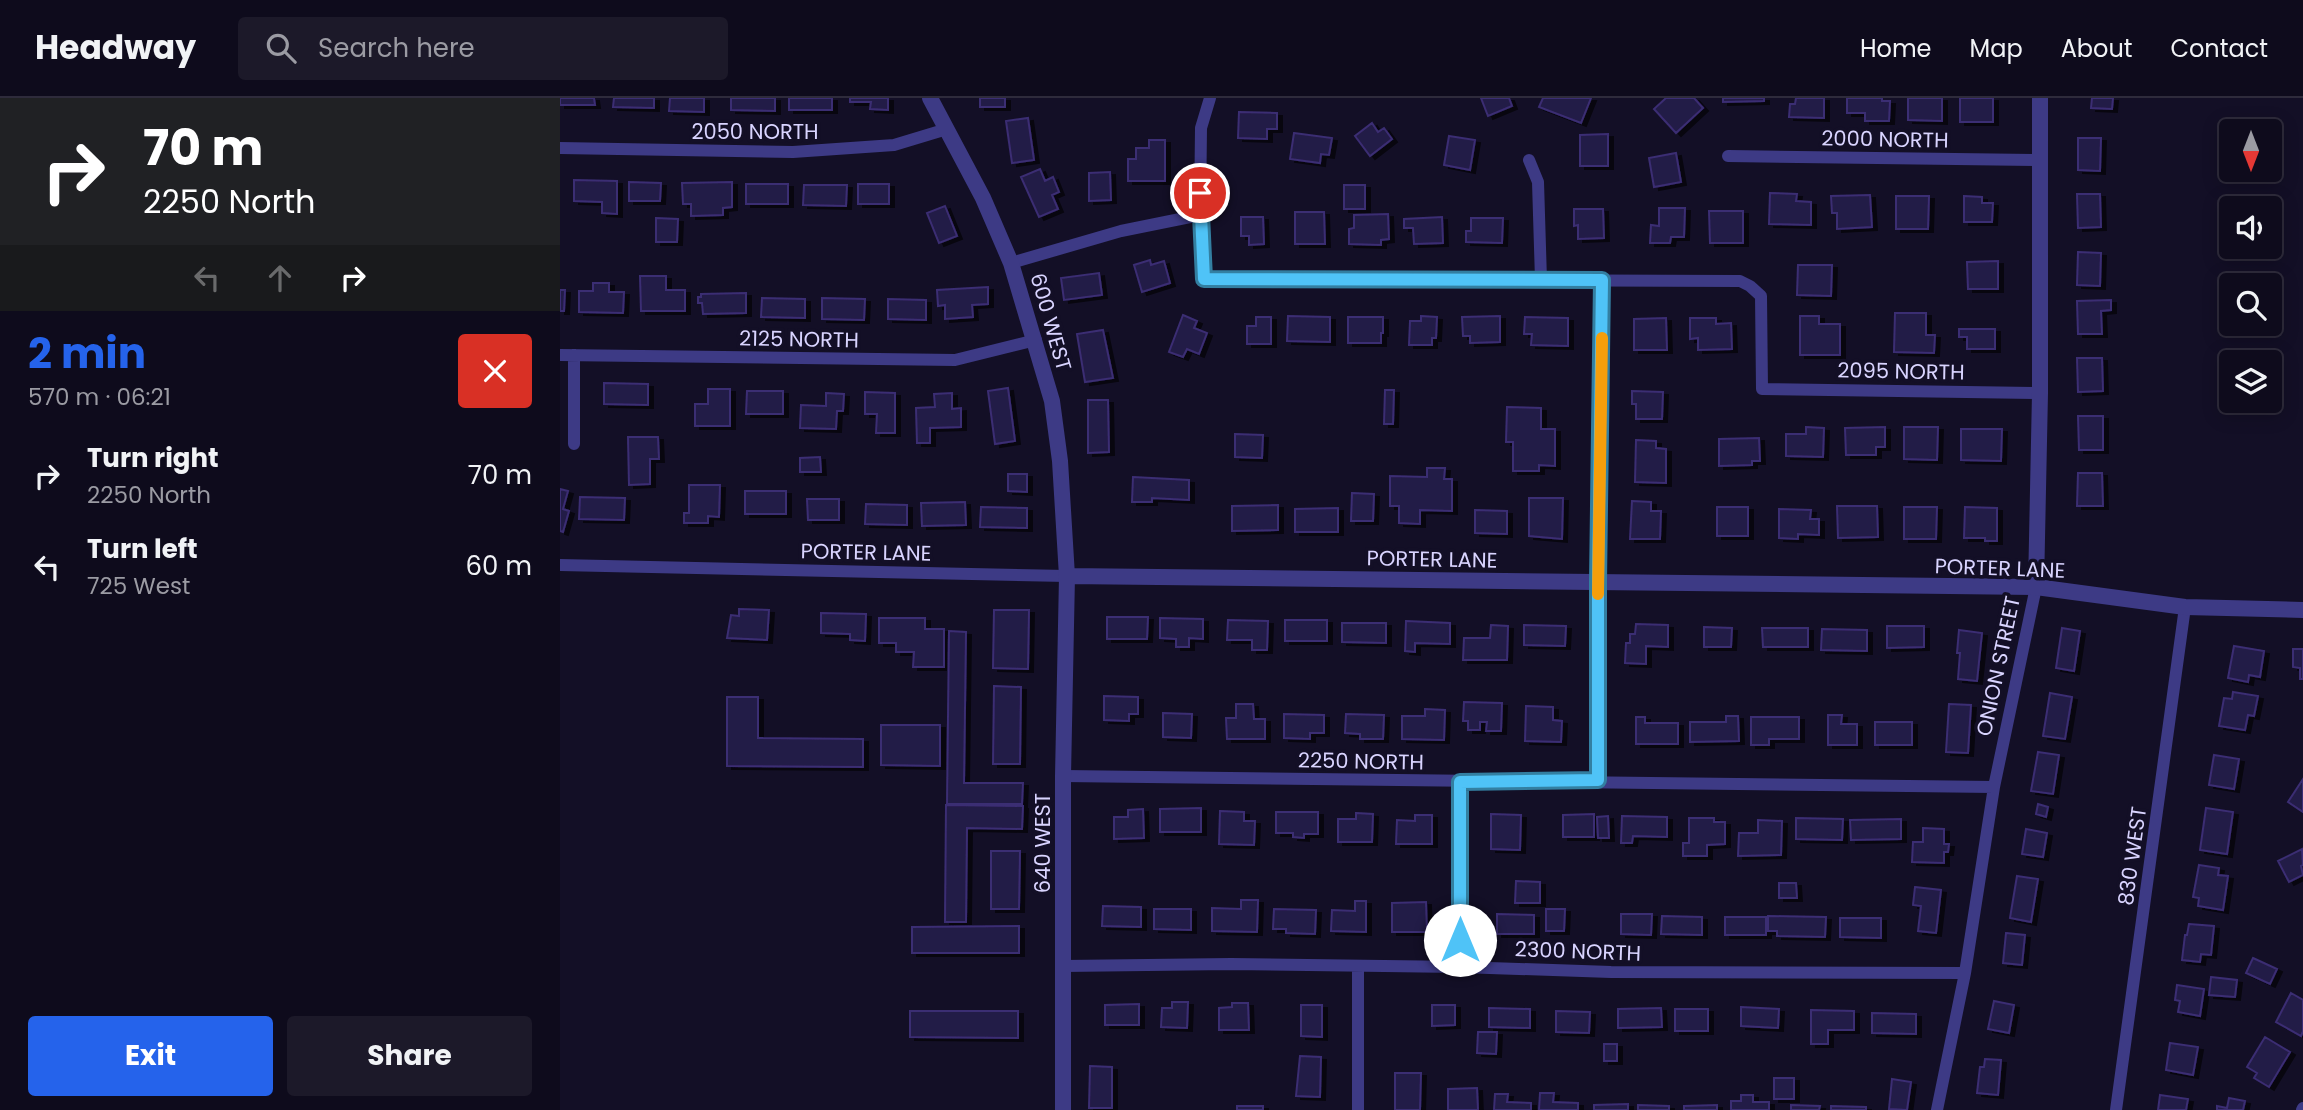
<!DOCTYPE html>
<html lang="en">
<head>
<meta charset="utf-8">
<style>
  body { margin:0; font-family:Poppins,sans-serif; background:#1c1929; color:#f1f3f6; height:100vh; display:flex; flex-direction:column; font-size:26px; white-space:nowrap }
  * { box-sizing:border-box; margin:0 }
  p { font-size:23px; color:#9b9ba3 }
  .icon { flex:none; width:38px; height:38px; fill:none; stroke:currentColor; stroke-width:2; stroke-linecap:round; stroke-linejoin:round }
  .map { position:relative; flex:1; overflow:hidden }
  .details { display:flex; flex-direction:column; background:#0e0b1c; width:560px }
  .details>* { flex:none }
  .hud { background:#202124; color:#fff; overflow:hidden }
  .needle { width:46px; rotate:180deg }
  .buttons { position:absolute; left:1659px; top:21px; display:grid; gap:14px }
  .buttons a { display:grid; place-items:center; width:63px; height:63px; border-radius:7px; background:#0e0b1c; box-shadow:0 4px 18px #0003,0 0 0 2px #2e2b3b; font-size:35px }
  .pin { position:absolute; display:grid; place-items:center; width:60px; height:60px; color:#fff; margin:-30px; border:4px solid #fff; border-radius:50%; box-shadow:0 2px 7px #0007 }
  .me { position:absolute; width:77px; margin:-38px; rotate:0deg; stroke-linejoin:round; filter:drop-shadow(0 0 5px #0008) }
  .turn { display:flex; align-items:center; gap:24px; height:147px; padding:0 28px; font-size:32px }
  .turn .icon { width:91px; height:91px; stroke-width:2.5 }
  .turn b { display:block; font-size:49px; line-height:60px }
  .lanes { display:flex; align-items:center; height:66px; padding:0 28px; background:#0003; justify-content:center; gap:35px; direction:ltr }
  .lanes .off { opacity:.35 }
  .round { display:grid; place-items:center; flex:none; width:74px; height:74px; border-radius:7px; background:#1c1929 }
  .headline { display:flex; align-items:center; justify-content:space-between; height:119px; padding:0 28px }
  h1 { font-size:42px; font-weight:700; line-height:52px; color:#2563eb }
  .cta { display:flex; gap:14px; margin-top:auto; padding:14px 28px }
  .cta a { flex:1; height:80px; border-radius:7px; background:#2563eb; color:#fff; font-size:28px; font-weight:700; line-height:80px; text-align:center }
  .cta a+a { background:#1c1929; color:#f1f3f6 }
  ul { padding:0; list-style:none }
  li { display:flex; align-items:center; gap:21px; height:91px; padding:0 28px }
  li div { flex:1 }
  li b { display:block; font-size:26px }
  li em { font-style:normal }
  header { display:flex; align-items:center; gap:42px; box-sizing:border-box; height:98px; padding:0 35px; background:#0e0b1c; border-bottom:2px solid #2e2b3b }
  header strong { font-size:33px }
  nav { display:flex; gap:38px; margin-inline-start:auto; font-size:24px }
  .search { width:490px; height:63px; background:#1c1929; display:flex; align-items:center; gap:18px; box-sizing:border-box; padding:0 24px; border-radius:7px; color:#9b9ba3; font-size:26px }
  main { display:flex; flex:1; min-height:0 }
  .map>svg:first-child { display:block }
</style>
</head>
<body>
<header>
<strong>Headway</strong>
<div class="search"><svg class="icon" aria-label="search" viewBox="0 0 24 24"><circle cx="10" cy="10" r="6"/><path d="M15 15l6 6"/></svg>Search here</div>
<nav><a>Home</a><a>Map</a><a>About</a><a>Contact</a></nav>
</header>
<main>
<section class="details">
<div class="hud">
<div class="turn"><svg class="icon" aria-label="right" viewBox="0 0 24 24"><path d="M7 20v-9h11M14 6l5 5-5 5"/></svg><div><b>70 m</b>2250 North</div></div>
<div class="lanes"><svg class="icon off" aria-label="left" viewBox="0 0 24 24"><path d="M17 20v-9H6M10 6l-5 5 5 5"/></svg><svg class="icon off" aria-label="ahead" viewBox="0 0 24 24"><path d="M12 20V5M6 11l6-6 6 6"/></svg><svg class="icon" aria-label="right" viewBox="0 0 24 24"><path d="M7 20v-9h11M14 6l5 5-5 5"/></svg></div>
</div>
<div class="headline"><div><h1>2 min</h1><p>570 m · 06:21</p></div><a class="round" style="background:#d93025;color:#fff"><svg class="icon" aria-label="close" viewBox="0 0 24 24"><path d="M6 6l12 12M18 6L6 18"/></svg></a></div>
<ul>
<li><svg class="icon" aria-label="right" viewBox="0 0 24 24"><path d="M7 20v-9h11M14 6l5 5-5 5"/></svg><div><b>Turn right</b><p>2250 North</p></div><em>70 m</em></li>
<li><svg class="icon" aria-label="left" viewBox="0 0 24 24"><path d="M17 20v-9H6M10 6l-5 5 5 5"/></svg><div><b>Turn left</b><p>725 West</p></div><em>60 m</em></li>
</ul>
<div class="cta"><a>Exit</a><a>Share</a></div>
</section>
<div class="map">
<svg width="1743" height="1012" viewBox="0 0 1743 1012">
  <defs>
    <filter id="shadow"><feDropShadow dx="5" dy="3" stdDeviation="0" flood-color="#0009"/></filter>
  </defs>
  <rect width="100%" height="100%" fill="#130f26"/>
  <path fill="#241b47" stroke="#3b2d73" stroke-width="2" filter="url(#shadow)" d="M0,0H34L35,7H0Z
    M54,0H94V10L53,9Z
    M110,0H144V14L109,13Z
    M171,0H215V13L171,12Z
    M229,0H272V12H229Z
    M290,0H328V12L310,11L311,4H290Z
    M420,0H445V9H420Z
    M921,0H949L952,8L928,18Z
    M983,0H1031L1021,25L979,9Z
    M1106,0H1134L1143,10L1116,35L1094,11Z
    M1163,0H1204V3L1163,4Z
    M1236,0H1264V20L1229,19L1230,6H1235Z
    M1287,0H1322V3H1330L1329,23H1305V15H1287Z
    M1348,0H1382V23L1348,22Z
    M1400,0H1433V24H1400Z
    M1532,0H1553L1552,11L1531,10Z
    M679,14L717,15V31H707V41L678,40Z
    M468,20L474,62L452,65L446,23Z
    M812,25L818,34L824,30L832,41L810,58L795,38Z
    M734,35L772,40L769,57L761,56L760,65L730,61Z
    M1048,36V68H1020V37Z
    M889,38L915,42L910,72L884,67Z
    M1518,40H1541L1540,73L1518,72Z
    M589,42H605V83H568V61H576V50H589Z
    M1116,55L1121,84L1094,89L1089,60Z
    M480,71L485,83L493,79L499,94L492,97L498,111L479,119L461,79Z
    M550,74L551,102L529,103V75Z
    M14,82L57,83V116L42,115V104L14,103Z
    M69,84L101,85L100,103H69Z
    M172,84V109L163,110V117L131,118V106H123L122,85Z
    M186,86H228V106H186Z
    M298,86H329V106H298Z
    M244,87H287L286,108L243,107Z
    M784,87H805V111H784Z
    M1210,95L1237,96L1236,103L1251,104V127L1209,126Z
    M1517,96H1540L1541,129L1518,130Z
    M1310,97L1312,129L1277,131V115H1272L1271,98Z
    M1336,98H1369L1368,131H1336Z
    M1404,98L1422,99V105H1433L1432,124H1404Z
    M385,108L397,138L379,145L367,115Z
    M1099,110H1125L1124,139H1111L1110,145H1090L1091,127L1099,128Z
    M1014,111H1043L1044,140L1018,141V127L1014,128Z
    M1149,113H1183V145H1150Z
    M735,114H764L765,146H735Z
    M828,116L829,141L821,142V147L789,146V131L794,130V117Z
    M681,119H703L704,146L689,147V138H681Z
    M882,119L883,145L854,146L853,130H844V121Z
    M96,120L118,121L117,144H96Z
    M911,120H943L942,145L906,144V133H911Z
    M1518,154L1541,155L1540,188L1517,187Z
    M590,162L591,167L604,163L610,185L582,194L574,167Z
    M1438,163V191H1408L1407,164Z
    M1238,167H1272L1271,198L1237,197Z
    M539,175L542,197L504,202L501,180Z
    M80,178H106V192H125V213H81Z
    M33,185H49V194H64L63,215L19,214V193H33Z
    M428,189V206L412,207L413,219L385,221V207L378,208L377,192Z
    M0,192H5L4,213H0Z
    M186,195V215L143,216L142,205H138V199H141V196Z
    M202,200L245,201V220L201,219Z
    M262,200L305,201L304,222L262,221Z
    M328,201L366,202V222L328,221Z
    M1551,202V212L1541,213L1542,236H1518L1517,203Z
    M1335,215H1366V237H1375L1374,255L1334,254Z
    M623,217L637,223L634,230L647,235L639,256L627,251L623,259L609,254Z
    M728,218L770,219V244L727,243Z
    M861,218L877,219L876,240H872V247H849L850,223H861Z
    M940,218V244L910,245V238H903L902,219Z
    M1240,218H1259V226H1280V257H1240Z
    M696,219H711V246H687V228H696Z
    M788,219H823V235H821V245H788Z
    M965,219L1008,220V248L971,247L972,236H964Z
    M1106,220L1107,252H1074V221Z
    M1130,220H1156V226L1171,225L1172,251L1138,252V240L1130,241Z
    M1399,231H1435V251H1407V239H1399Z
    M543,232L553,280L525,284L517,236Z
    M1517,260H1542L1543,293L1518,294Z
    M44,285L88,286V307L44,306Z
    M448,290L455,343L435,346L428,293Z
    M148,291H170V328H135V306H148Z
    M825,292H834L833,326H824Z
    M187,293H223V316H186Z
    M1072,293L1103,294L1102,321H1076V306H1072Z
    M305,294L335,295V335H316L317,316H305Z
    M266,295L284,296L283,313H277L276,331L240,330L241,307L266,308Z
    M392,295V311L401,310V329L370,330V345H357L356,310L375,309L374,296Z
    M528,302H548L549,354L528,355Z
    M947,309L981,310V331H995V368L979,367V373H953V344H946Z
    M1518,318H1543V352H1519Z
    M1246,329L1264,330L1263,359L1226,358V336H1246Z
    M1325,329V349H1316V357H1286L1285,330Z
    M1344,329H1378L1377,362L1344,361Z
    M1401,331H1442L1441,363L1401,362Z
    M675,336L703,337L702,360L675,359Z
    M68,339H98L99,361H90V386L69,387Z
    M1199,340L1200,363H1192V367L1159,368V341Z
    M1076,342L1096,343V350L1106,351V385L1075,384Z
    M260,359L261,374H240V360Z
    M867,370H885L884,381H892V413L860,412V426L839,425V408H830V378L867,379Z
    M1518,375H1542L1543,408H1517Z
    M448,376H467V394L448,393Z
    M573,379L629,382V402L592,400V404H572Z
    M129,387H160L159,419L148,418V425H124V415H129Z
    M0,391L8,393L3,411L9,413L3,434L0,433Z
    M185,393H226V416H185Z
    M792,395L814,396L813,423H791Z
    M20,399L65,400L64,422L19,421Z
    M969,400H1003L1002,441L969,438Z
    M247,401H279V422H248Z
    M1072,403L1091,404V413H1101L1100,441H1070Z
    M405,404L406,427L362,428L361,405Z
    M306,406L347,407V427L305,426Z
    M718,407V432L672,433V408Z
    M1277,408H1317L1318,439L1278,440Z
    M421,409L467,410V430L420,429Z
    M1157,409H1188V438H1157Z
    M1344,409H1377L1376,441H1344Z
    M1405,409L1437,410V443H1425V440H1404Z
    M778,410V434H735V411Z
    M1219,411L1251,412L1250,421H1259V437L1238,436V441L1219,440Z
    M915,412L947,413V436L915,435Z
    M179,511L209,512L207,542L167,540L171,517L179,518Z
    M434,512H469L468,571L433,570Z
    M261,515L306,516L305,543L290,542V536L261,535Z
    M547,519H588L587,541H547Z
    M319,520H365V531H384V569H353L354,554H336V545H319Z
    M600,520L643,521V541L629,540V549H616V541L600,540Z
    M668,522L708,523L707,552H692V542H667Z
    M725,522H767V543H725Z
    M846,523L890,525V546L855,545V554L845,553Z
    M782,525H826V545L782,544Z
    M1076,526L1108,527V549L1086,548V566L1065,565L1066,545H1070V536H1075Z
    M931,527L948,528L947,562H903L904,540H930Z
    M964,527L1006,528L1005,548L964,547Z
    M1327,528H1364V549L1327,550Z
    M1144,529L1172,530L1171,549H1144Z
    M1202,530H1248V549H1203Z
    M1502,530L1520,533L1514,573L1496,570Z
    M1262,531L1307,532V553L1261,552Z
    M1399,532L1422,535L1417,583L1398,581L1400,555H1397Z
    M389,533L406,534L404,685H463L462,706H387Z
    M1674,548L1704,553L1700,579L1689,577L1688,584L1668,580Z
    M1733,551H1743V581H1740V570L1733,569Z
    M434,588L461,589L460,666H433Z
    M1673,594L1698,598L1694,618L1688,617L1685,632L1659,628L1664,600L1672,601Z
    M1490,595L1512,599L1505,641L1483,638Z
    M544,598L578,599V616H569V623L544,622Z
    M167,599H198V640L303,641V669L167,668Z
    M904,604L942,605L941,633H926L927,624H920V632H908V623H903Z
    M676,606H693L694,621H705V641H667L666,620H676Z
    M1389,606L1411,607L1408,655L1386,654Z
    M966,608L993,609V622L1002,623L1001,644L965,643Z
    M865,611L885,612L884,642L842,641V618H865Z
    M603,615L632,616L631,640L603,639Z
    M724,616L764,617V635H750V641L724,640Z
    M786,616L824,617L823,641H800V636L785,635Z
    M1268,617H1282L1281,626H1297V647H1268Z
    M1166,618H1178L1179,643L1130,644V624H1166Z
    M1076,619H1085V625H1118V646H1076Z
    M1191,619H1239V641H1209V647H1191Z
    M1315,624H1352V647H1315Z
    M321,627H380V668L321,667Z
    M1478,654L1499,657L1493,696L1471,693Z
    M1654,657L1679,661L1674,691L1649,687Z
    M1743,681V714L1728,704Z
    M1478,706L1488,709L1486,719L1476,716Z
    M386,707L463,708L462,731L407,730L406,824H385Z
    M641,710V734H600V711Z
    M1646,710L1673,714L1667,756L1640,752Z
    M583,711L584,740L554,741V719H568V712Z
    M660,713L684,714V723H695L694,747L659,746Z
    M716,714H758V736H744V740L733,739V735H716Z
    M796,715L813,716L812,744H778V721H796Z
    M931,716L961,717L960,752L931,751Z
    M1034,716V739H1003V717Z
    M855,717H872V746H836L837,722L855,723Z
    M1048,718L1049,740H1038L1037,719Z
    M1062,718L1107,719V739L1073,738L1072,745H1061Z
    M1129,720H1154V724H1165V746L1147,747V758H1123V745H1129Z
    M1236,720L1283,721L1282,742L1236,741Z
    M1341,721V741L1291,742L1290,722Z
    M1198,722L1222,723L1221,757L1178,758L1179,735H1198Z
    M1363,730L1384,731V746H1389L1388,754H1384V765L1352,764L1353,744H1363Z
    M1466,731L1487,735L1483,759L1462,756Z
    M1742,751L1743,767L1741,768L1743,777L1729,784L1718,763Z
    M431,753H460L459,811H431Z
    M1639,767L1659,770L1658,777L1668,778L1663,812L1638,808L1639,800L1633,799Z
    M1457,778L1478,781L1471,824L1450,820Z
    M956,783L980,784V805H955Z
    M1219,785H1236L1237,800H1219Z
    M1355,789L1381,792L1376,835L1358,833L1361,808L1353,807Z
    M681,802H698L697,834L652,833V810L681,811Z
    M795,803H806V834L771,833L772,812L795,813Z
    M866,804L867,834H832V805Z
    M543,808L581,809V829L542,828Z
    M594,811H631V832L594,831Z
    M714,811L756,812L755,836L726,835V831H713Z
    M986,811H1005L1004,833H986Z
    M937,816L974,817V836H937Z
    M1061,816H1092L1091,837L1061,836Z
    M1102,818L1142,819V837L1101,836Z
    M1208,818L1266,819L1265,839L1217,838V833H1208Z
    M1165,819H1206V837H1165Z
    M1280,820H1321V840L1280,839Z
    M1629,826L1654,828L1651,857L1641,856L1640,864L1622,862L1625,837H1627Z
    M459,828V855H352V829Z
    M1446,835L1465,837L1462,867L1443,865Z
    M1693,860L1717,871L1710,886L1686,875Z
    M1651,879L1677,882L1675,899L1649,897Z
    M1617,887L1644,891L1640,918L1618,914L1620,903L1615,902Z
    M1731,895L1743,902V933L1741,938L1716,924Z
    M1434,903L1454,907L1449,935L1428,931Z
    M612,904H628L627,930L601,929L602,910H612Z
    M672,905H688L689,932H659V910L672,909Z
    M579,906V927H545V907Z
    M741,907H762V939L741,938Z
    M872,907H895V927L872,928Z
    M1181,909L1219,911L1218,930L1181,928Z
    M929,910L970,911V930L929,929Z
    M1101,910L1102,929L1058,930V911Z
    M1115,911H1148V933H1115Z
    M1251,912L1294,913V932H1268V946H1251Z
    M350,913H458V940L350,939Z
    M996,913L1030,914L1029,935L996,934Z
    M1312,915L1356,916V936L1312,935Z
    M918,934H937L936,956L917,955Z
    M1705,939L1730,954L1709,989L1694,980L1697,975L1687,969Z
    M1610,945L1638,949L1633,977L1606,972Z
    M1044,946H1057V963H1044Z
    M740,958L761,959L760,999L736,998Z
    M1425,961L1441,962L1438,997L1417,995L1420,969H1424Z
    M530,968L552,969V1010H529Z
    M835,975H861L860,1012H835Z
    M1214,980H1234V1001H1214Z
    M1332,981L1351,984L1347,1012L1329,1011Z
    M917,990L918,1012H888V991Z
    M980,995H994L993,1004L1018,1005V1012H979Z
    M935,996H948L947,1004L971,1005V1012H934Z
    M1181,997H1193V1004H1209V1012H1171V1003H1181Z
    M1600,997L1628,1001L1626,1012H1598Z
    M1669,1000L1685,1003L1683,1012H1657V1008L1667,1010Z
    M1068,1006V1012H1034V1007Z
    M1078,1007L1109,1008V1012H1078Z
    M1157,1007V1012H1124V1008Z
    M1231,1007L1260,1008L1259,1012H1231Z
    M677,1008H703V1012H677Z
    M1271,1008L1306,1009V1012H1271Z"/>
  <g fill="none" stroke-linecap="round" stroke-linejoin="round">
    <path stroke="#3d3a85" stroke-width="12" d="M650,0L641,30L640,117L644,181L1180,183L1190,188L1201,198L1202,291L1480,295
      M0,50L233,54L334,47L387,31
      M1168,58L1481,62
      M969,62L978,84L981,182
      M451,165L561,133L640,117
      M0,257L395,262L476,242
      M14,346V257
      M0,467L507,478
      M503,678L1434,689
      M1037,683V484L1043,182
      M900,684V869
      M503,868L671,866L900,869L1051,874L1405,875
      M798,869V1012
      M1377,1012L1405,875L1434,689L1476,489
      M1556,1012L1625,509
      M1742,1012L1743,1010"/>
    <path stroke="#3d3a85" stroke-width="16" d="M370,0L423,100L451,165L492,303L500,363L507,478L503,678V1012
      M507,478L1476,489L1625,509L1743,512
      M1476,489L1480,295V0"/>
  </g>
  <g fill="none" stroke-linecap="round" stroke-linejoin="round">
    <g stroke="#337fa1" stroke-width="18">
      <path id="route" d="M640,95L644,181L1042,182L1038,484V682L900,684V842"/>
    </g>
    <use href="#route" stroke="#4fc3f7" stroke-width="12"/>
    <path stroke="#f59e0b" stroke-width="12" d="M1038,496L1042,240"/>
  </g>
  <g text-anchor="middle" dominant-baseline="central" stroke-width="7" stroke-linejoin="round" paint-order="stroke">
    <g font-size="21" fill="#d9d4ff" stroke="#130f26">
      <text x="195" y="33">2050 NORTH</text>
      <text transform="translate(1325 41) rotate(1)">2000 NORTH</text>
      <text transform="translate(491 224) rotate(74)">600 WEST</text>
      <text transform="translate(239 241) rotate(1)">2125 NORTH</text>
      <text transform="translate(1341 273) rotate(1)">2095 NORTH</text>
      <text transform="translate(306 454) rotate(1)">PORTER LANE</text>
      <text transform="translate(872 461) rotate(1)">PORTER LANE</text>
      <text transform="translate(1440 470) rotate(2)">PORTER LANE</text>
      <text transform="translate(1438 568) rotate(-78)">ONION STREET</text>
      <text transform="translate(801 663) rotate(1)">2250 NORTH</text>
      <text transform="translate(482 745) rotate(-90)">640 WEST</text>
      <text transform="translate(1572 758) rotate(-82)">830 WEST</text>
      <text transform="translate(1018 853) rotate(2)">2300 NORTH</text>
    </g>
  </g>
</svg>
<div class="buttons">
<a><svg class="needle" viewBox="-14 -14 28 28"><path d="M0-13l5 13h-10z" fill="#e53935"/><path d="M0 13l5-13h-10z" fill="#9b9ba3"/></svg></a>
<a><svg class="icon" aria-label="sound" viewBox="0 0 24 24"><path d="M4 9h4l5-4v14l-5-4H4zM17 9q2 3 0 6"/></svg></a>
<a><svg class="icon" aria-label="search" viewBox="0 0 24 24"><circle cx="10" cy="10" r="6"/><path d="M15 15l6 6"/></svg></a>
<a><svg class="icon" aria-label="layers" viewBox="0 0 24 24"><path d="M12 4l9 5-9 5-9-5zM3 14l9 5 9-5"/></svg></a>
</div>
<div class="pin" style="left:640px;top:95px;background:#d93025"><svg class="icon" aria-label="arrive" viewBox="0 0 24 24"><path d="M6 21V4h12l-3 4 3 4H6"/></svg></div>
<svg class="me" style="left:900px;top:842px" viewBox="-20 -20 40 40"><circle r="19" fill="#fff"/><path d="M0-13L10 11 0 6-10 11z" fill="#4fc3f7"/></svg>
</div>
</main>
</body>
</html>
